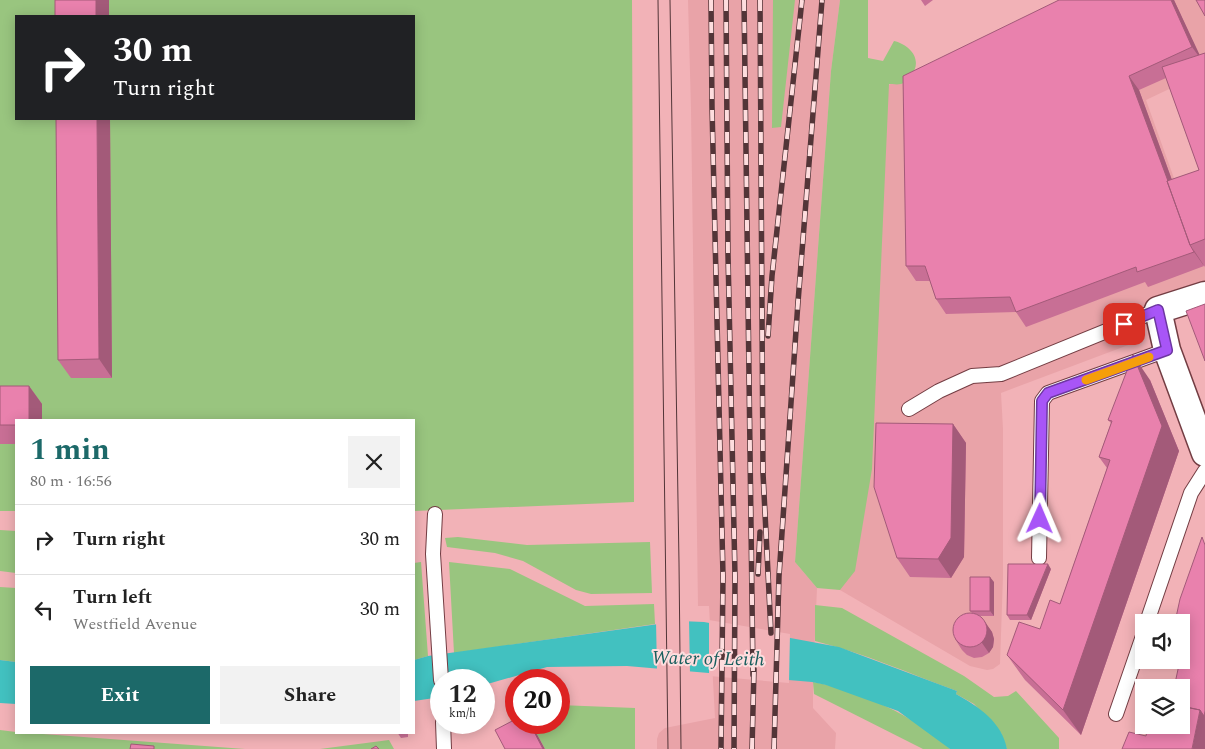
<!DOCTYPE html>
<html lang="en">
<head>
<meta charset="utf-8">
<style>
  body { margin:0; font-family:Spectral,serif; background:#f2f2f2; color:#222; height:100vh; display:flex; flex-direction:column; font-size:19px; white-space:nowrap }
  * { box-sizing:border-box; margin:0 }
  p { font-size:16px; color:#767676 }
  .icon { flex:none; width:28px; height:28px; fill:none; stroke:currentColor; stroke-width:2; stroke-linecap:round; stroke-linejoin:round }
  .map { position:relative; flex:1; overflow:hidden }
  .side { position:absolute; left:15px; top:419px; width:400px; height:315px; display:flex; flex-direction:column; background:#fff; border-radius:0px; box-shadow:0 2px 12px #0003 }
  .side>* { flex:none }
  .banner { position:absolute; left:15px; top:15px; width:400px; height:105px; border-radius:0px; box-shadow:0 2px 12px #0003; background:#202124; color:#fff; overflow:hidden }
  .buttons { position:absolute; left:1135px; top:614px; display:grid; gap:10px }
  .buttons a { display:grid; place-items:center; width:55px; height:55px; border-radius:0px; background:#fff; box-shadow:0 2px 12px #0003; font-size:25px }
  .speed { position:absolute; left:430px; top:669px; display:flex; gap:10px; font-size:25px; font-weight:700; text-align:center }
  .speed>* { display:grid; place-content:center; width:65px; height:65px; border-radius:50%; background:#fff; box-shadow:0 2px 12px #0003; line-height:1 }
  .speed small { font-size:12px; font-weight:400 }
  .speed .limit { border:8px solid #d22; background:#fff; color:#111 }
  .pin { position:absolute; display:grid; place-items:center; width:42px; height:42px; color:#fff; margin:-21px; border-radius:10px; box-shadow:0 2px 8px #0006 }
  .me { position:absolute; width:55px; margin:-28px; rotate:1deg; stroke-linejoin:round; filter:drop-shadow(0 0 4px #0008) }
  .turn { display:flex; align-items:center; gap:18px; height:105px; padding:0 15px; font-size:22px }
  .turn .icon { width:65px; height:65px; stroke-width:2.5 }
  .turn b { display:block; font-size:35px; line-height:42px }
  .round { display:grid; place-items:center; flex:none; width:52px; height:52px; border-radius:0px; background:#f2f2f2 }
  .head { display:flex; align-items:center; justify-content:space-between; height:85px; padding:0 15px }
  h1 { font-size:30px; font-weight:700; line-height:38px; color:#1c6969 }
  .cta { display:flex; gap:10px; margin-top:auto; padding:10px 15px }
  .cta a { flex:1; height:58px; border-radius:0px; background:#1c6969; color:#fff; font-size:20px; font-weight:700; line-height:58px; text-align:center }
  .cta a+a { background:#f2f2f2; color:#222 }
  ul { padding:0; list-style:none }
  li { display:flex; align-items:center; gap:15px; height:70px; padding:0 15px; border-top:1px solid #e0e0e0 }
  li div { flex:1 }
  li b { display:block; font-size:19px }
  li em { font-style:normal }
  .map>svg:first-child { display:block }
</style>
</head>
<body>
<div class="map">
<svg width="1205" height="749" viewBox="0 0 1205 749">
  <rect width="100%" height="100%" fill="#f2b2b7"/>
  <path fill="#e9a3a8" d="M688,0H840L831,71L795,562L817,588L813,682V708L836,733L835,749H657V739L659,733L665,728L715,718L709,606H698L691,109Z
    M1074,0H1205V72L1146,100L1205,265V294L1121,325L1131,344L1001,393L1003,429V576L1000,664L993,669L987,670L970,666L840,590L876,269L882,88Z"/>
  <path fill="#99c57f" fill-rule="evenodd" d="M0,0H632L634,502L414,511V420H16V511H0ZM16,16H414V119H16Z
    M773,0H795L781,127L772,128Z
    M840,0H868V58L883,61L894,41C911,45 924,61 910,77C908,80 905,83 901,84C897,85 892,84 889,84L872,469L855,571L840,590L817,588L795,562L831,71Z
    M0,530L16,531V573L0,571Z
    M458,537L527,545L650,542L652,593L591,594L576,590L523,561L495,553L447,547L445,538Z
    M421,562L428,656L414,660V563Z
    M449,562L510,569L585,606L654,604L655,624L454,653Z
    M0,587L16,588V662L0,660Z
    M815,605L842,608L964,676L994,697L1008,696L1016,691L1059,738V749H1007L1001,733L974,704L956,694L957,691C910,674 864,653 815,641Z
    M813,682C860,691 914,715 950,749H923L814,694Z
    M559,705L635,708V749H545L531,723L559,722Z
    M0,730L16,732L245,749H0Z
    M389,740L394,749H320Z"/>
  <path fill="#42c1c0" d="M680,621L704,622L839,647L957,691L956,694C979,707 1002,722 1007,749H950L898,711L826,685L812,682L627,666L547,667L484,685V680H441V697L414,701V660L428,656Z
    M0,660L16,662V704L0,703Z"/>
  <path fill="#f2b2b7" d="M680,618L689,619L690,674L657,671L656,621Z
    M709,620L790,634L789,683L709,676Z"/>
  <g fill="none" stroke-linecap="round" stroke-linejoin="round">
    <g stroke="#733d43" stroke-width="16">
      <path id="service" d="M909,409L939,391L972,376L1001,374L1158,310
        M435,514L433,554L441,680
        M1039,558L1042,401L1048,393L1167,350
        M1147,622L1191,493L1205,471
        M1116,714L1144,633
        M443,722L444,749"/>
    </g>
    <g stroke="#733d43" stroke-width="29">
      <path id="minor" d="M1205,295L1158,310L1167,350L1205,453"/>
    </g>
    <use href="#service" stroke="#fff" stroke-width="14"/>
    <use href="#minor" stroke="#fff" stroke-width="26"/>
    <path stroke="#533538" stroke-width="1" d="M658,0L668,749
      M670,0L679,563L681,749"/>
    <g stroke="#533538" stroke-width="5.5">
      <path id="rail" d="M711,0L712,107L723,576L721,749
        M726,0L728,255L735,576L734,749
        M744,0L753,675
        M760,0L763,473L771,633
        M768,336L772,276L802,0
        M758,574L760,532
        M752,749L754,669
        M774,749L779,576L798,302L822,0"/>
    </g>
    <use href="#rail" stroke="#feddde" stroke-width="4" stroke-dasharray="11" stroke-linecap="butt"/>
  </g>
  <path fill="#c86f95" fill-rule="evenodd" d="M921,0H933L925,6Z
    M1058,0H1174L1199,55L1205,53V267L1203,264L1204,266L1148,287L1145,282L1026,327L1016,312L946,314L936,299L930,281H916L906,266ZM1166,78L1199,170L1172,180L1139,90Z
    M56,119H110L112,378H71L58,360Z
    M1150,380L1179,451L1081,735L1025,680L1007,655L1040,629L1060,604L1107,468L1099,457L1111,423L1108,420Z
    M0,386H29L42,404V420H16V444H0Z
    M953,424L966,443L964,557L951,578L910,577L897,558Z
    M1051,569L1031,620H1010L1007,615Z
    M994,582V616H979L985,622L992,632L994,639L993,647L989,653L982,657L974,658L967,655L962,650L955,639L972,613L970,611Z
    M397,732H408V737L401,738Z"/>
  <path fill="#a35a79" d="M96,0H109V16H96Z
    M1171,0H1174L1203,62L1192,47Z
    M1129,76L1139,90L1195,243L1191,244Z
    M97,119H110L112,378L99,359Z
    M1193,249L1203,264L1204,266L1194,252Z
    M1133,355L1150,380L1179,451L1081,735L1063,710Z
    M29,386L42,404V420H29Z
    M953,424L966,443L964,557L951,578L938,559Z
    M1048,564L1051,569L1031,620L1027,615Z
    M990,577L994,582V616L990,611Z
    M985,622L992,632L994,639L993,647L989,653L982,643Z
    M1200,710L1205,711V749H1192Z
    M529,722H530L532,725L545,749H543Z"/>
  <path fill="#e981ad" stroke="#a35a79" d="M55,0H96V16H55Z
    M1059,0H1171L1192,47L1129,76L1168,181H1167L1190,245L1194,252L1137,272L1136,267L1016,312L1010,297L936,299L925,266H906L903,76Z
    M1196,0H1205V16Z
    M1205,53V239L1190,245L1167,181L1199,170L1162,67Z
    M56,119H97L99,359L58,360Z
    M1205,304V361L1186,311Z
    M1133,355L1162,426L1063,710L1007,655L1019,622L1040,629L1050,600L1060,604L1110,460L1099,457L1112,421L1108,420Z
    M0,386H29V420H16V425H0Z
    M876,423L953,424L951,538L938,559L897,558L874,487Z
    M1202,537L1205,545V711L1204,716L1200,710L1181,706V688H1174L1180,660H1181V653L1183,644L1181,643V622H1175L1180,599Z
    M1008,564H1048L1027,615H1007Z
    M970,577H990V611H970Z
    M953 630a17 17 0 1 1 34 0a17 17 0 1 1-34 0Z
    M1181,706L1200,710L1192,749H1122L1129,732L1146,736L1148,725H1181Z
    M516,719V722H529L543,749H505L495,730Z
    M131,744L154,746V749H130Z
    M376,746L379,749H371Z"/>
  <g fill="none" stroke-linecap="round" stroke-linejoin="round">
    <g stroke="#6d37a1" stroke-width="12">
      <path id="route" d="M1040,519L1042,401L1048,393L1167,350L1158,310L1124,324"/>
    </g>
    <use href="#route" stroke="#a855f7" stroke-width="9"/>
    <path stroke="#f59e0b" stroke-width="9" d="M1086,380L1149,357"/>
  </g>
  <g text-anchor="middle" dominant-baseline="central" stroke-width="4" stroke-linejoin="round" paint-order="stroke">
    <g font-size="19" font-style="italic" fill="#175e5d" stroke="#feddde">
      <text transform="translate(708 659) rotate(1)">Water of Leith</text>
    </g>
  </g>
</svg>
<div class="buttons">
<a><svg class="icon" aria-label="sound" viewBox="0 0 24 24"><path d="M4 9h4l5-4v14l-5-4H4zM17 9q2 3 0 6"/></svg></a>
<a><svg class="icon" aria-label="layers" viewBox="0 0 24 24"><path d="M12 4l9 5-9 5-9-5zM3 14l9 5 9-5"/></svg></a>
</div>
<div class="speed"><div>12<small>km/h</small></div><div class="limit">20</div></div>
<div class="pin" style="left:1124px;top:324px;background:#d93025"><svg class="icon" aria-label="arrive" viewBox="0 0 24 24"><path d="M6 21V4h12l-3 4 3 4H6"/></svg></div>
<svg class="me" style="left:1040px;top:519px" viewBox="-20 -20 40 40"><path d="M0-17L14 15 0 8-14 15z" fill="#a855f7" stroke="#fff" stroke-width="4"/></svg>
<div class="banner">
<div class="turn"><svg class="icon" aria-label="right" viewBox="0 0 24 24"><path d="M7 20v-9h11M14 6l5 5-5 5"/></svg><div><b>30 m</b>Turn right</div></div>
</div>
<section class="side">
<div class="head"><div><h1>1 min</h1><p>80 m · 16:56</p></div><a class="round"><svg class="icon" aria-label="close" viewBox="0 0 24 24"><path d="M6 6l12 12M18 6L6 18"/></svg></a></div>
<ul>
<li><svg class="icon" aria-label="right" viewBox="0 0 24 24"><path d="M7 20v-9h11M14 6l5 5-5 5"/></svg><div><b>Turn right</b></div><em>30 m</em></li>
<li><svg class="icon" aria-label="left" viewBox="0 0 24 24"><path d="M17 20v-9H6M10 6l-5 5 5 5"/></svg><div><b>Turn left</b><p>Westfield Avenue</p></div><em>30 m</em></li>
</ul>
<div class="cta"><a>Exit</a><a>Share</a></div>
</section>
</div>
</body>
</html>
